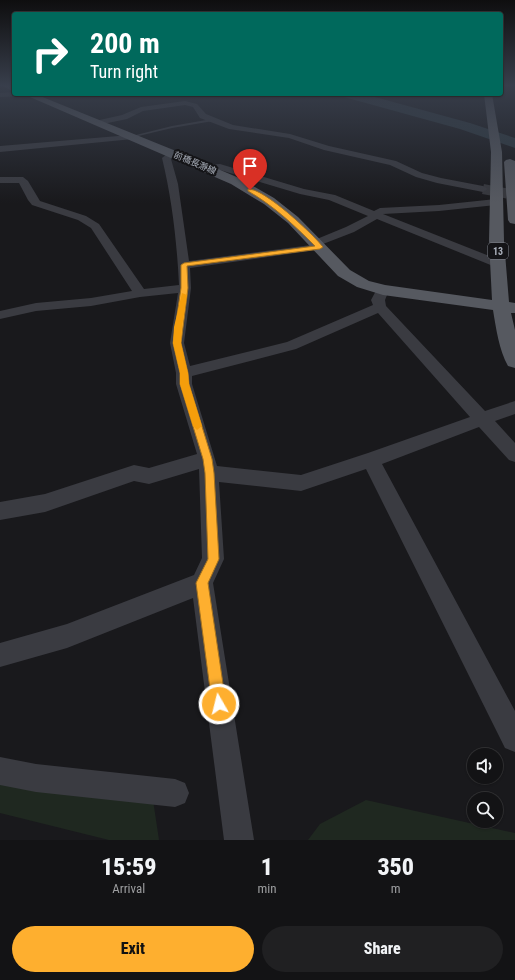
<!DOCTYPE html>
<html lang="en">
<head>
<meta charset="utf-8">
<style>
  body { margin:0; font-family:"Roboto Condensed","Noto Sans JP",sans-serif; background:#202022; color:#f1f3f6; height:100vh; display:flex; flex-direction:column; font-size:15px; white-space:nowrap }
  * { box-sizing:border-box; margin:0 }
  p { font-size:13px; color:#9d9ea0 }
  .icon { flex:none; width:22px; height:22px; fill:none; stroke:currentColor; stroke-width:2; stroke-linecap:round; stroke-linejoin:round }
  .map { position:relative; height:840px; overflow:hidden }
  .drawer { display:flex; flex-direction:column; background:#131315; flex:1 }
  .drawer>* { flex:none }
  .guide { position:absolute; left:12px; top:12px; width:491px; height:84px; border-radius:4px; box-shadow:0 1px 3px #0004,0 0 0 1px #323234; background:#00695c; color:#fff; overflow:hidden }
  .tools { position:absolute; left:467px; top:748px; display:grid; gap:8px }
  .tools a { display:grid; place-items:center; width:36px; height:36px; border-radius:50%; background:#131315; box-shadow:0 1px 3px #0004,0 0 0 1px #323234; font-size:20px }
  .pin { position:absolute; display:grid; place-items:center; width:34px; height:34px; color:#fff; margin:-41px -17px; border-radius:50% 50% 50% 0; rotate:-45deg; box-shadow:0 0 4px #0007 }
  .pin .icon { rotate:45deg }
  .me { position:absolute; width:44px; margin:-22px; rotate:352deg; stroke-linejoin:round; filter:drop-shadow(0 0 3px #0008) }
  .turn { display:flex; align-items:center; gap:14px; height:84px; padding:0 12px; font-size:18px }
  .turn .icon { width:52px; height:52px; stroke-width:2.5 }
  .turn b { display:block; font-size:28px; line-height:34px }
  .eta { display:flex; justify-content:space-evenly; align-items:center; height:68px; text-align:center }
  .eta b { font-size:24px; font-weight:800; line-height:28px }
  .cta { display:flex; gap:8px; margin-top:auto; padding:8px 12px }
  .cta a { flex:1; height:46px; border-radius:24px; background:#feaf2f; color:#111; font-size:16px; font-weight:800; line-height:46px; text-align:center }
  .cta a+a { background:#202022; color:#f1f3f6 }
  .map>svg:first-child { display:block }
</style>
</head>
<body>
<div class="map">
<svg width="515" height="840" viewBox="0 0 515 840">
  <rect width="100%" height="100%" fill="#19191c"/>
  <path fill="#1f2820" d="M0,777L153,800L159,840H109L0,813Z
    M366,800L515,833V840H308L320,824Z"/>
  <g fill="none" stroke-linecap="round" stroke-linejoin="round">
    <path fill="#2e3a41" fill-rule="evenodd" d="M343,94H364L470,123L515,138V148L460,129L344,97Z"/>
    <path stroke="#36373c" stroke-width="10" stroke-dasharray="10 4.5" stroke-linecap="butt" d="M483,189L515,195"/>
    <path fill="#3a3b41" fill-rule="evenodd" d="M212,119L213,121L172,128L130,138L128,137L172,126Z"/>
    <path fill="#3a3b41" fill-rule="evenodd" d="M14,92V94H26L23,96L0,97V93Z
      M185,101L197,104L206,114L233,125L290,134L329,146L396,161L422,173L441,178L483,186L488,189L483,192L437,183L416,177L390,165L324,150L289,138L229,129L200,118L193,107L185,105L143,111L127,119L98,125L94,123L95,121L122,115L141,107Z
      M130,135L134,137L133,139L0,152V146Z
      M172,150L176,153L171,159L178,184L189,261L311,245L310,243L312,241L346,227L368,216L329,200L300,194L220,170H203L201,168L206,165L220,164L304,189L335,195L374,211L380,208L439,205L496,199L501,202L496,205L439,211L383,214L502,261L504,264L502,267L498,268L377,219L354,232L323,244L326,247L324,249L190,268L191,288L184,343L190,366L287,342L373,305L371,300L378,287H388L389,290L385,300L386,306L485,411L515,401V414L495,421L515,443V462L509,460L479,427L382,464L515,711V752L505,748L366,469L301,491L219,482L224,559L213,583L254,840H224L193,598L67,648L0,667V643L67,624L194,575L202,558L199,469L149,484L134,481L45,512L0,520V502L45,494L134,465L149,468L197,454L176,384V373L170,343L178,293L140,297L91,306L36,311L0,319V311L36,303L91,298L132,291L91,228L78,220L32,205L28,200L19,183H0V177H23L28,181L40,201L86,216L99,224L144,289L179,285C177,243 172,199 162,158ZM378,313L470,417L368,453L301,475L217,466L192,384V376L296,349Z
      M0,757L36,764L175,779L185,783L189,793L185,803L175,807L36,792L0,785Z"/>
    <path fill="#565960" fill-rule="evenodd" d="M3,86H14V92Z
      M23,94H35L176,151L239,178L274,198L298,217L350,270L369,281L385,285L492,300L489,241L491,152L484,94H492L502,152L504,241L509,302L515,303V313H511L515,330V368L508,366C499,350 496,328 493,310L383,295L357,287L338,276L288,223L264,204L231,184Z
      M510,159L515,161V224L510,223L508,220L504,162L506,160Z"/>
  </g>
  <linearGradient id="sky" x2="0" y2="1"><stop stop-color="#0e0e0f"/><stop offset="0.42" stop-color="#383e4b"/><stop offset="1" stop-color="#383e4b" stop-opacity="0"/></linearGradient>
  <rect width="515" height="203" fill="url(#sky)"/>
  <path fill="#feaf2f" stroke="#a5721f" d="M248,189C264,188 313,234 323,247L320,249L187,266L188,288L181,343L188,373L189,384L212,459L214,473L219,559L208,583L226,704L224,709L219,711L214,709L212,704L196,583L208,559L205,473L203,459L180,384V373L173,343L181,288V265L184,263L315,246C294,225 274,206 248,191Z"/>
  <path fill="#f59e0b" d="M182,293L187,295L182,327L181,343L188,373L189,384L202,426L197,430L193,426L180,384V373L173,343L174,327Z"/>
  <g text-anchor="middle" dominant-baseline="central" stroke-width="4" stroke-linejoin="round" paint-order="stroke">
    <g font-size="9" fill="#abb1bc" stroke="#141417">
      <text transform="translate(195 163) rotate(23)">前橋長瀞線</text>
    </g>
    <rect fill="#141417" stroke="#7e828a" stroke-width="1" x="488" y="243" width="20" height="16" rx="3"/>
    <g font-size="10" font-weight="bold" fill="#abb1bc">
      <text x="498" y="251">13</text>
    </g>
  </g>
</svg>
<div class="tools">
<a><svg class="icon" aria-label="sound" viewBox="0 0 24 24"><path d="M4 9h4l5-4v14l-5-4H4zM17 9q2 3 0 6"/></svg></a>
<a><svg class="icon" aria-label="search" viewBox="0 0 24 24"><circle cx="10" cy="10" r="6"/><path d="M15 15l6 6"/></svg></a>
</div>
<div class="pin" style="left:250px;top:190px;background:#d93025"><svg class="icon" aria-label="arrive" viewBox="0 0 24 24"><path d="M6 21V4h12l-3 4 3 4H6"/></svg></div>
<svg class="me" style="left:219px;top:704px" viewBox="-20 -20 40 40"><circle r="17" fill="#feaf2f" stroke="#fff" stroke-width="3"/><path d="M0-11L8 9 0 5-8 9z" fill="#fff"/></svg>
<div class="guide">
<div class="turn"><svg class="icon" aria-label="right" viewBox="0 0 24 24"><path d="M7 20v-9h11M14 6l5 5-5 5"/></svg><div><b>200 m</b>Turn right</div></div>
</div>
</div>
<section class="drawer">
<div class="eta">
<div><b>15:59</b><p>Arrival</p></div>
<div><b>1</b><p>min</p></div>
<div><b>350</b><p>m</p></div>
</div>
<div class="cta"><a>Exit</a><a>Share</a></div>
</section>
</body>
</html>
